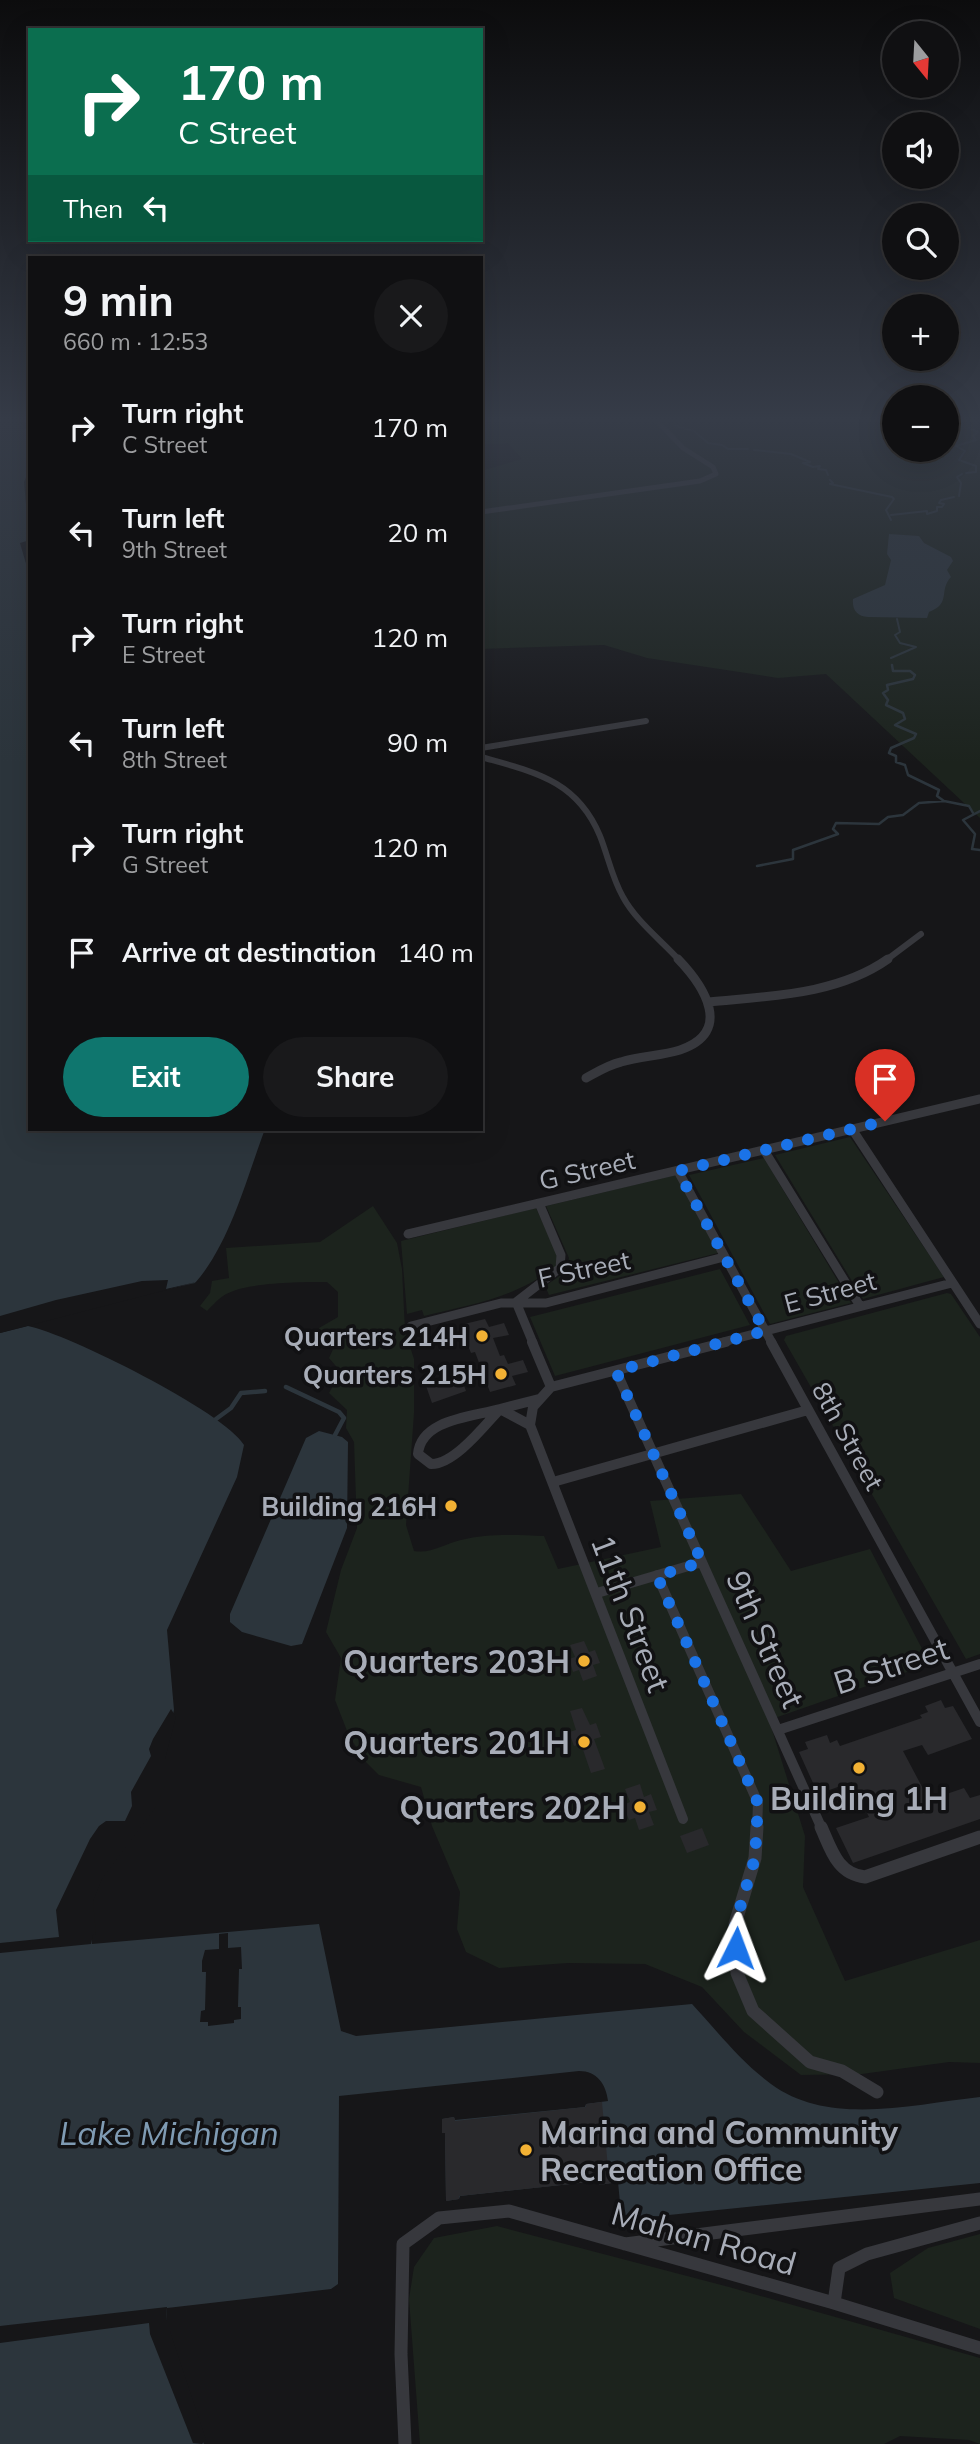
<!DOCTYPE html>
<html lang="en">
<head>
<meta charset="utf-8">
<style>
  body { margin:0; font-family:Mulish,sans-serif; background:#19191b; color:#f1f3f6; height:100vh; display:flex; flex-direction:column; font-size:26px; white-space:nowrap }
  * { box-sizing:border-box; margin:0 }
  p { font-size:23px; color:#9c9d9f }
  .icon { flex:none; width:38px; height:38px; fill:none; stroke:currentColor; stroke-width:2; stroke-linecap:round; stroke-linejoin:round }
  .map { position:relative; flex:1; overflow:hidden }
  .drawer { position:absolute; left:28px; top:256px; width:455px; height:875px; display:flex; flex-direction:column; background:#101012; border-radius:0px; box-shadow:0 7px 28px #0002,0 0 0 2px #303032 }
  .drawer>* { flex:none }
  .guide { position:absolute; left:28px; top:28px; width:455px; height:214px; border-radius:0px; box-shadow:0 7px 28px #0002,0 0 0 2px #303032; background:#0b6e4f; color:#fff; overflow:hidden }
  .needle { width:46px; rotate:162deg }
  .buttons { position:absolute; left:882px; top:21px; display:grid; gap:14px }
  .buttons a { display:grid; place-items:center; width:77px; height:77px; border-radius:50%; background:#101012; box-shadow:0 7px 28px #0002,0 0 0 2px #303032; font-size:35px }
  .pin { position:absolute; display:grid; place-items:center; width:60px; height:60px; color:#fff; margin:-72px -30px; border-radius:50% 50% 50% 0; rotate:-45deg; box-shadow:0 0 7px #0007 }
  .pin .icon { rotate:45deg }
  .me { position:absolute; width:77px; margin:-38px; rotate:3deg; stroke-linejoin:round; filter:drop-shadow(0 0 5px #0008) }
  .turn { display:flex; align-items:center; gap:24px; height:147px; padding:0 35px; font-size:32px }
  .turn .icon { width:91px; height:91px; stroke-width:2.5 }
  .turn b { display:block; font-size:49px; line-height:60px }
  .then { display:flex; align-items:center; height:66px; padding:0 35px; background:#0003; gap:14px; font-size:26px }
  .round { display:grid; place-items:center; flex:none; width:74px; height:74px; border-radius:37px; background:#19191b }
  .head { display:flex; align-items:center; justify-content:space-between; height:119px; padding:0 35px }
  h1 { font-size:42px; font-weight:700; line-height:52px }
  .button { display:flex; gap:14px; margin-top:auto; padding:14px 35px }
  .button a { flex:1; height:80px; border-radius:42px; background:#0f766e; color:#fff; font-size:28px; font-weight:700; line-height:80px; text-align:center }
  .button a+a { background:#19191b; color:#f1f3f6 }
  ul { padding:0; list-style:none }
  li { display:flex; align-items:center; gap:21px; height:105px; padding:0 35px }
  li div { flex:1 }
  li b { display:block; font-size:26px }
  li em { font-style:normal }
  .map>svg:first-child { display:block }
</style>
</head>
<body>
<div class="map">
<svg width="980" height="2444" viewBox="0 0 980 2444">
  <rect width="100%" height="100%" fill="#161618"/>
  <path fill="#1c231d" d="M481,420H894V450H947V420H975L980,424V818L826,674L778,678L647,658L604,645L481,649V471L522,459L508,443L481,445Z
    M850,1137L944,1277L863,1299L775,1155Z
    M764,1158L851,1303L770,1324L689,1175Z
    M676,1175L718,1253L549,1295L545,1286L564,1273L569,1258L546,1206Z
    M373,1206L397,1243L402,1269L405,1331L414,1359V1413L406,1525L414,1551C431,1554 444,1544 461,1540C488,1533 517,1535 544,1536L558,1569L661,1547L650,1501L741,1494L791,1571L870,1549L930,1664L769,1720L805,1836L803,1887L845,1981L980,1940V2063L949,2062L862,2074L801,2075L744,2032L702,1987L645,1964L568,1963L499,1968L466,1952L457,1929L460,1892L432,1826L421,1787L379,1775L366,1762L349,1736L335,1700L341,1658L326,1632L341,1570L357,1528L354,1442L346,1428L347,1410L329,1393L341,1372L329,1358L335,1345L318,1338L319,1328L338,1317V1292L327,1282C302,1282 242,1282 223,1296C217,1300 212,1306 207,1311L200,1306L210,1293L212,1281L229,1278L226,1248L320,1242Z
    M536,1208L558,1256L555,1267C515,1298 472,1304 424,1316L422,1310L407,1314L401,1241Z
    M720,1269L750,1325L555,1376L530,1317Z
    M947,1293L951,1294L980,1337V1654L966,1659L784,1340L786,1336Z
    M497,2226L729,2287L980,2358V2444L969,2440L900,2436L884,2444H420L409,2299L414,2267L434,2238Z
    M980,2234V2329L894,2298L890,2273L928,2248Z"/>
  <path fill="#2c353c" d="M0,420H18L30,434V468L24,482L27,515L30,519V540L20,543L29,574L30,611L27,614L30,619V1129H265C247,1177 230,1244 195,1283L0,1327Z
    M889,534L919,536L924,543L951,557L953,561L947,570L951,577C938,591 952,603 929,612L927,618L868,617C857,616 852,610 853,599L885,585L891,560L887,554Z
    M28,1326C68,1334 225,1412 244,1445L237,1477L167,1630L174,1710L168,1735L89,1901L92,1944L319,1924L341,2031L356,2036L692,2004C717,2031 741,2062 771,2084C829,2127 914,2104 980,2097V2183L630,2219L621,2213L618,2182L599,2185L598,2181L460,2196L459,2199L446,2201L445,2133H442V2119L454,2117L455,2120L585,2107L586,2104L608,2101C606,2084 597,2071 579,2071L339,2096L338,2284L331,2289L167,2308L166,2321L204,2444H0V1333Z
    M319,1431L342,1437L348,1442L347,1528L302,1644L291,1646L242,1632L230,1622V1614L306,1438Z"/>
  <path fill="#161618" d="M168,1280L166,1289L201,1281L0,1333V1316L56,1300L142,1281Z
    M171,1709L176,1717L165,1759V1786L155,1808L102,1879L93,1901L96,1934L93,1935L91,1944L0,1953V1943L59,1937L56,1910L90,1839L99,1826L106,1821H125L132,1806L131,1792L151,1756L149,1749L153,1739Z
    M228,1933V1948L241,1947L242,1969H239L238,2007H241V2019L234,2020V2023L208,2026V2022H200L201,2011L205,2010L206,1972H202V1961L205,1950L219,1949V1934Z
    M167,2307L166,2321H170V2331L206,2440L202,2444L193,2443L150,2334L149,2323L0,2343V2326Z"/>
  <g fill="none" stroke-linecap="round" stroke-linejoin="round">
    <path stroke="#2c353c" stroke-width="2" d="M679,420L680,424L675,426L694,431L708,443L722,445L728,449H748
      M754,450L791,454L810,462L803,463L813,467L820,466L818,469L826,470L828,475
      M966,473L976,472V466L959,460L965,451L956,446L976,440L973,436L978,432L969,428L971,425
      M830,480L833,483L830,484L892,497L894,499L886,510L891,520
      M959,496L961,483L957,477L962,474
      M891,515L927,511V514L937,511V507H942L944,504L939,503L941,500L954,497
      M891,658L916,647L900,643L895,635L900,632L897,619"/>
    <path stroke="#2c353c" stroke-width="2.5" d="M892,665L893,671H910L915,675L913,679L887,685L888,690L883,693L888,700L886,705L903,713L905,719L895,725L916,734L914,738L891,748L889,753L896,756V762L905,765L908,775L939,790L937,796L944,801L969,806L973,813
      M980,811L963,820L975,834L972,849L980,850
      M757,866L793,859V850L838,834L833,829L836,823L879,824L888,817L903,815L919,803L944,801"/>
    <path stroke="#2c353c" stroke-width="4.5" d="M286,1387L339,1412L344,1418L335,1435
      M216,1419L231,1408L241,1393L265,1391"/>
  </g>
  <path fill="#29292c" d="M485,1319L489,1327L504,1323L509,1335L493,1338L500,1356L504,1355L508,1364L523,1360L528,1372L512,1376L516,1385L490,1392L475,1352L471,1353L460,1325Z
    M460,1375L466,1391L432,1403L426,1386Z
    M584,1641L589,1652L595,1650L600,1663L593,1665L597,1676L583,1681L579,1670L573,1672L569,1659L575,1657L570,1645Z
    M941,1700L945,1708L953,1706L972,1739L928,1755L922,1745L903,1751L929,1800L964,1788L970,1798L980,1795V1819L853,1863L836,1828L869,1817L852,1782L818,1794L799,1752L808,1749L805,1742L827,1735L830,1743L837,1740L840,1746L922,1718L920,1715L928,1712L925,1706Z
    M582,1708L590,1725L596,1723L601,1737L594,1739L605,1769L591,1773L581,1744L574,1746L569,1732L576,1730L570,1711Z
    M640,1784L644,1797L651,1794L657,1810L649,1812L654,1825L639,1830L635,1818L629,1820L623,1805L630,1802L625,1789Z
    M702,1828L709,1845L687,1853L680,1836Z
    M602,2102L608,2168H610L612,2183L599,2185V2181L459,2196V2199L446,2201L445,2133H442V2119L454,2117L455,2121L586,2107V2104Z"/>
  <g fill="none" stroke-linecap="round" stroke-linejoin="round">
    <path stroke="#37383d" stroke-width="5" d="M538,422L553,420
      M481,512L700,481L716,474L713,467L683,448L656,420"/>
    <path stroke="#37383d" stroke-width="6" d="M481,748L646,721
      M481,757C534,772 577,780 600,836C608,856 612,878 623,897C636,921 661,940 680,961
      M885,961L921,934"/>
    <path stroke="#37383d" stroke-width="9" d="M709,1002C769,996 837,995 888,959
      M586,1078C597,1072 608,1065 621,1062C640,1056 661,1056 680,1050C734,1032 704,986 678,959
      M852,1129L980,1324
      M764,1150L860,1306
      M678,1171L772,1343
      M408,1234L980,1099
      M411,1326L501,1303H546L724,1257
      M533,1343L516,1302L560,1268L561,1255L539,1203
      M719,1343L952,1283"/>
    <path stroke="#37383d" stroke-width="10" d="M532,1342L551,1387
      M771,1342L980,1722
      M616,1371L822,1829
      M500,1409C485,1425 454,1465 431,1464L418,1454C421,1419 472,1417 500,1409Z
      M500,1409L539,1399
      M500,1409L530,1425
      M553,1482L808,1410
      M657,1575L758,1803L757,1829
      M597,1593L702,1562
      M778,1730L980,1664
      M683,1819L530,1425L533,1407L551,1387L726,1342"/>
    <path stroke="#37383d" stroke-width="13" d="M757,1827L755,1858L735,1924L737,1973L753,2011L810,2062L842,2071L877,2092
      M821,1827C831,1849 837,1874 865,1877L980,1837
      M625,2244L980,2199
      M834,2303L839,2268L867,2254L980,2223
      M405,2444L401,2354L403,2244L439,2218L509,2211L834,2303L980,2348"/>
    <path fill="#45474d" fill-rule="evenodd" d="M980,420V423L977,421V420Z"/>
  </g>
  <linearGradient id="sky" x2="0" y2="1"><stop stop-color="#0c0c0d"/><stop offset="0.55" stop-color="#363c48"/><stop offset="1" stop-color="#363c48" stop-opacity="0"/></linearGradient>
  <rect width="980" height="763" fill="url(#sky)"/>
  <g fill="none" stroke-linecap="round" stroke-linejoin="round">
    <path stroke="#1a73e8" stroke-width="12" stroke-dasharray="0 21.6" d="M736,1948L735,1924L755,1858L758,1803L657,1576L702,1562L616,1371L765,1331L678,1171L885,1121"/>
  </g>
  <g fill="#f2b134" stroke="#111113" stroke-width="2.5">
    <circle cx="482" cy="1336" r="7"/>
    <circle cx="501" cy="1374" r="7"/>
    <circle cx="451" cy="1506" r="7"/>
    <circle cx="584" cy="1661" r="7"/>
    <circle cx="584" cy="1742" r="7"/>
    <circle cx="859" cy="1768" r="7"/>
    <circle cx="640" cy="1807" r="7"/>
    <circle cx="526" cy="2150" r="7"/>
  </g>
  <g text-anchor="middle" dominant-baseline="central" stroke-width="7" stroke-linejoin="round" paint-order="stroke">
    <g font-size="26" fill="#a8adb8" stroke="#111113">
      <text transform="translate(587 1170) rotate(-13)">G Street</text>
      <text transform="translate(584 1269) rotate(-12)">F Street</text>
      <text transform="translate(830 1292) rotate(-15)">E Street</text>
      <text transform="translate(848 1436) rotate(61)">8th Street</text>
    </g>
    <g font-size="26" font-weight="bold" fill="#a8adb8" stroke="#111113" text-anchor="end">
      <text x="468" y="1336">Quarters 214H</text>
      <text x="487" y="1374">Quarters 215H</text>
      <text x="437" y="1506">Building 216H</text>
    </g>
    <g font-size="32" fill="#a8adb8" stroke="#111113">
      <text transform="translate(631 1613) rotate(69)">11th Street</text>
      <text transform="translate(766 1639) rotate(66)">9th Street</text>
      <text transform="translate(891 1665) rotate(-18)">B Street</text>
      <text transform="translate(704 2238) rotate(16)">Mahan Road</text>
    </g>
    <g font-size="32" font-weight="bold" fill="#a8adb8" stroke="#111113" text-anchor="end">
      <text x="570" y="1661">Quarters 203H</text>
      <text x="570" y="1742">Quarters 201H</text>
      <text x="859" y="1798" text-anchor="middle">Building 1H</text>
      <text x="626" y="1807">Quarters 202H</text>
      <text x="540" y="2132" text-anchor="start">Marina and Community<tspan x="540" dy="37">Recreation Office</tspan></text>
    </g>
    <g font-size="33" font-style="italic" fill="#7f9bb3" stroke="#111113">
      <text x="169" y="2132">Lake Michigan</text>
    </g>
  </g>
</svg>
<div class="buttons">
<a><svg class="needle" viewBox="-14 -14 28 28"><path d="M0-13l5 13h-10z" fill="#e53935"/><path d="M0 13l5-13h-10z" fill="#9c9d9f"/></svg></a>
<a><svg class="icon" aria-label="sound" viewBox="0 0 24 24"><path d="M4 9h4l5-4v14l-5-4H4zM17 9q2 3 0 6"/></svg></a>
<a><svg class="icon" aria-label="search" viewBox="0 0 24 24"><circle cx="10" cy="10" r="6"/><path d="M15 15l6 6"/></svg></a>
<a>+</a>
<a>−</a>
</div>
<div class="pin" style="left:885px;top:1121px;background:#d93025"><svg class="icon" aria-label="arrive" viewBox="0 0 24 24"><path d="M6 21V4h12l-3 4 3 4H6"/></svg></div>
<svg class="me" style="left:736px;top:1948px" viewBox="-20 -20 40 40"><path d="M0-17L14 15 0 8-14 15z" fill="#1a73e8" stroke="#fff" stroke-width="4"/></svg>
<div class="guide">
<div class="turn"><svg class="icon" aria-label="right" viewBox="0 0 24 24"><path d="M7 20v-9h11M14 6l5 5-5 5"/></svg><div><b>170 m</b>C Street</div></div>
<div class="then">Then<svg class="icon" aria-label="left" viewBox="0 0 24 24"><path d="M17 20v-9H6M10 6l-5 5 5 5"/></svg></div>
</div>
<section class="drawer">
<div class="head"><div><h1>9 min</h1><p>660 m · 12:53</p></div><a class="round"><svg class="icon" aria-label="close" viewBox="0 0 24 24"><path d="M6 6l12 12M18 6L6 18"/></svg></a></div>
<ul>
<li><svg class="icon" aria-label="right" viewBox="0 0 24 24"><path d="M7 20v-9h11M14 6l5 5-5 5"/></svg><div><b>Turn right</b><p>C Street</p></div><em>170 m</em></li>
<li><svg class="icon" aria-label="left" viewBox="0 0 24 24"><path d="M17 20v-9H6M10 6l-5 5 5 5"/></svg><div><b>Turn left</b><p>9th Street</p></div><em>20 m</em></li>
<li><svg class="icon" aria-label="right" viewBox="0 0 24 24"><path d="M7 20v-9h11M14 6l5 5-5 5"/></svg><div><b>Turn right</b><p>E Street</p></div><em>120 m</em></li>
<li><svg class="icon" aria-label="left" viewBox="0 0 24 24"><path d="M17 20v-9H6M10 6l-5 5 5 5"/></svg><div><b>Turn left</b><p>8th Street</p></div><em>90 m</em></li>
<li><svg class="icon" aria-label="right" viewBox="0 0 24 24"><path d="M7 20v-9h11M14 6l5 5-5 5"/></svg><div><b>Turn right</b><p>G Street</p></div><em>120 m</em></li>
<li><svg class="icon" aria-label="arrive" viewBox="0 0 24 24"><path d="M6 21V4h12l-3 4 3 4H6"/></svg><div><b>Arrive at destination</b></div><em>140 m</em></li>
</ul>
<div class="button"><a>Exit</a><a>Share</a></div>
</section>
</div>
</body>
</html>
